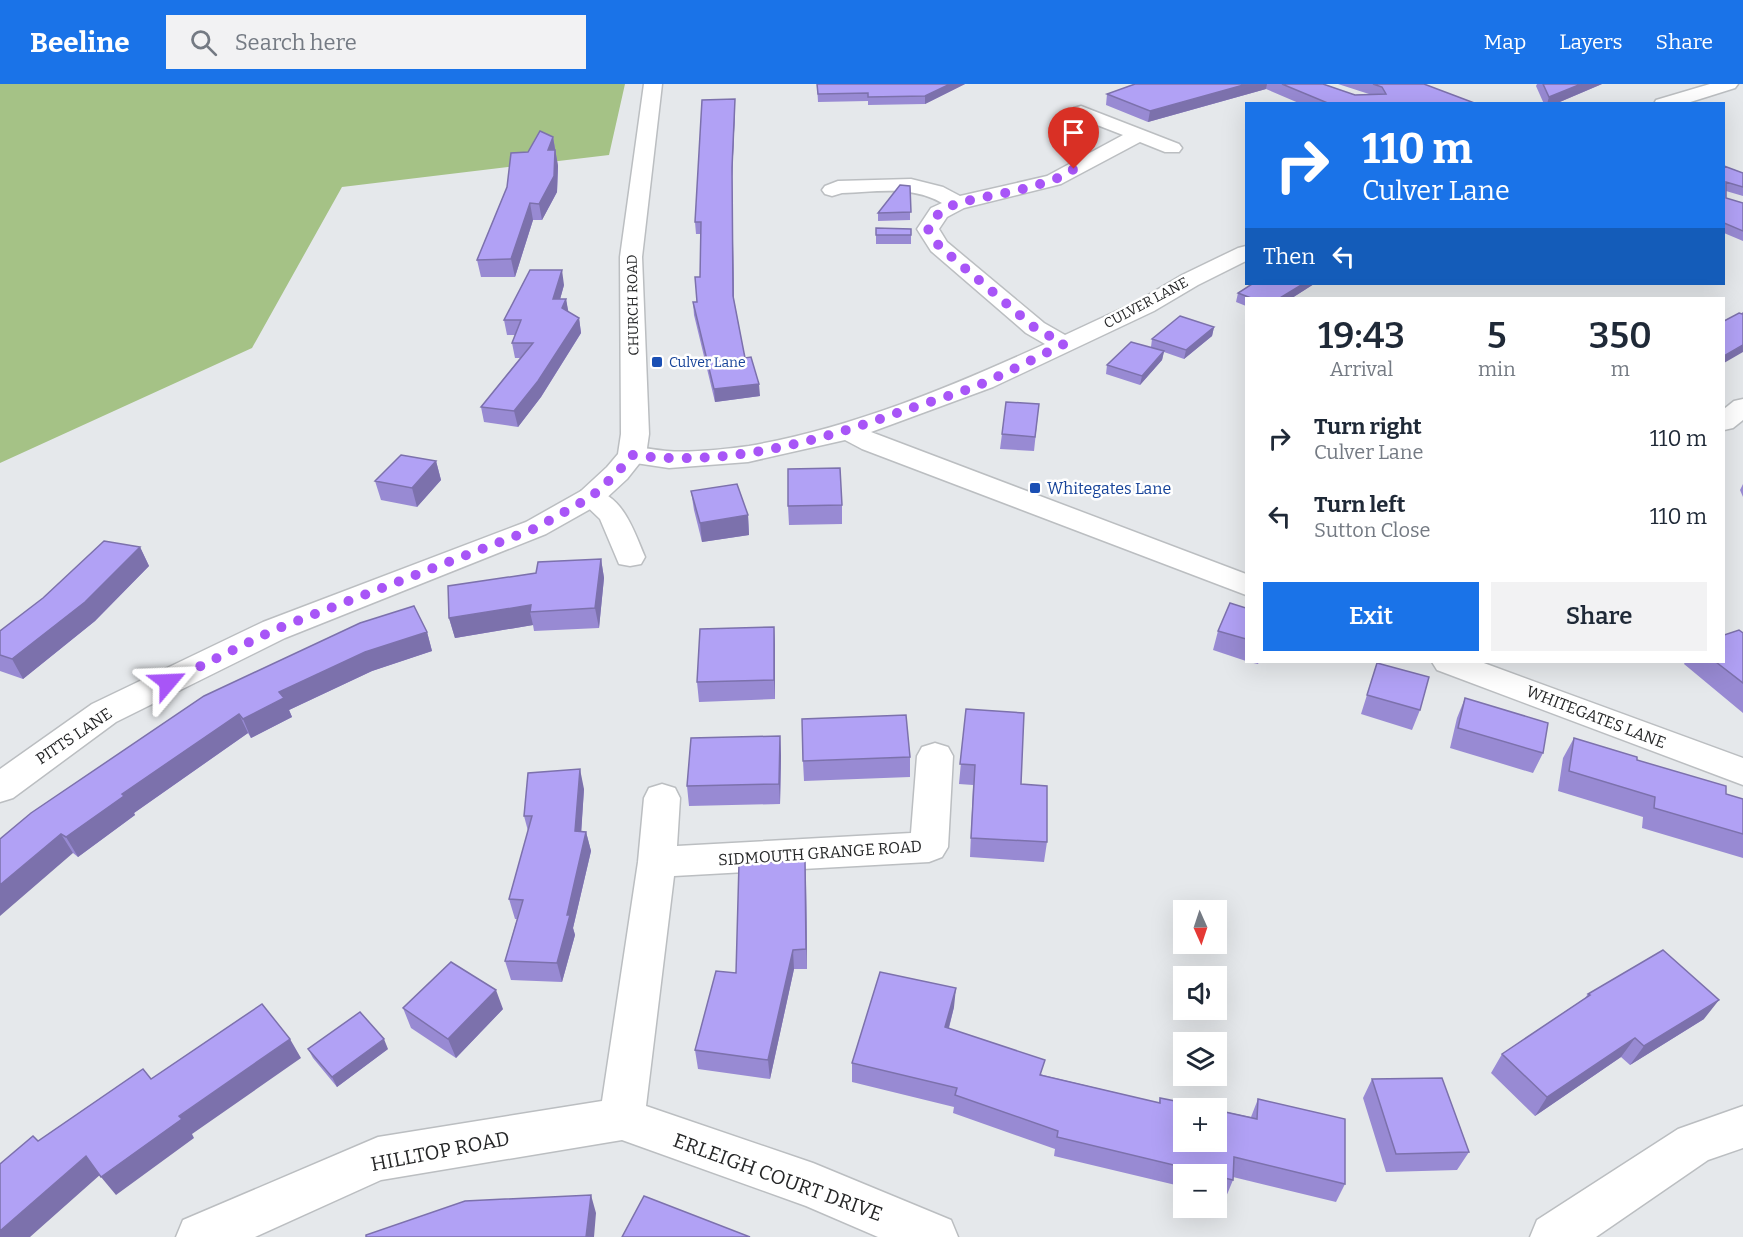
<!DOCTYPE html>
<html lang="en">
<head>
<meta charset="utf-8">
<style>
  body { margin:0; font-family:Bitter,serif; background:#f2f2f3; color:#1f2937; height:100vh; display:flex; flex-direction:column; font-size:22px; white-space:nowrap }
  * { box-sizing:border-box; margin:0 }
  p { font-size:20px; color:#747a83 }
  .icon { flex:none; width:33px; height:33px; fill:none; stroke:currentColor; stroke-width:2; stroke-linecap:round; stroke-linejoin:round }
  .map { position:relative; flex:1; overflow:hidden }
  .drawer { position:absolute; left:1245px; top:213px; width:480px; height:366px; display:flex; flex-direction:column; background:#fff; border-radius:0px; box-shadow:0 6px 24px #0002 }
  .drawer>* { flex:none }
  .top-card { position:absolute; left:1245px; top:18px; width:480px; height:183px; border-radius:0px; box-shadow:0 6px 24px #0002; background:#1a73e8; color:#fff; overflow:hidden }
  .needle { width:39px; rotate:177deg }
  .fabs { position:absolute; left:1173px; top:816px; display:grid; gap:12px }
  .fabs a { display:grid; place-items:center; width:54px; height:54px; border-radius:0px; background:#fff; box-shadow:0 6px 24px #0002; font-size:30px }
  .pin { position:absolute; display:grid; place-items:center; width:51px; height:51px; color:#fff; margin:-62px -26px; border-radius:50% 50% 50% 0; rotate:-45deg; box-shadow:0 0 6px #0007 }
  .pin .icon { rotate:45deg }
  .me { position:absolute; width:66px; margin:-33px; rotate:64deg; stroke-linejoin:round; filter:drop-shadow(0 0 4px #0008) }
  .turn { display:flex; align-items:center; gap:21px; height:126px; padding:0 18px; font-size:27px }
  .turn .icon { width:78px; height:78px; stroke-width:2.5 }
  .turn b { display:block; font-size:42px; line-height:51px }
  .then { display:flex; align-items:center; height:57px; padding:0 18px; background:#0003; gap:12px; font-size:22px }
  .eta { display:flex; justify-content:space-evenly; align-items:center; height:102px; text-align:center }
  .eta b { font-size:36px; font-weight:600; line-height:42px }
  .primary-button { display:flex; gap:12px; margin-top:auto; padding:12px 18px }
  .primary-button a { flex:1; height:69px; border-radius:0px; background:#1a73e8; color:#fff; font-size:24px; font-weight:600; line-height:69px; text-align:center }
  .primary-button a+a { background:#f2f2f3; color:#1f2937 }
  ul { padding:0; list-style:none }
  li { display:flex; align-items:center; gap:18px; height:78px; padding:0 18px }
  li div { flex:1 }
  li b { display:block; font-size:22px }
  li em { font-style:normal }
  header { display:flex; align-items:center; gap:36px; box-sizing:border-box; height:84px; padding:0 30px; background:#1a73e8; color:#fff }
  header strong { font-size:28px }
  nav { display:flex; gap:33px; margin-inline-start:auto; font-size:21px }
  .search { width:420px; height:54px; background:#f2f2f3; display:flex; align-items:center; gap:15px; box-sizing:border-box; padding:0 21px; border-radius:0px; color:#747a83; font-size:22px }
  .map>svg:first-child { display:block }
</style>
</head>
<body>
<header>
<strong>Beeline</strong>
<div class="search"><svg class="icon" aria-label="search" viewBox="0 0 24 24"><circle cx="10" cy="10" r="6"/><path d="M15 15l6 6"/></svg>Search here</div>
<nav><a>Map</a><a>Layers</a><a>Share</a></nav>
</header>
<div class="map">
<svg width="1743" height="1153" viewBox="0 0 1743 1153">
  <rect width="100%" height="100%" fill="#e5e8eb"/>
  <path fill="#a5c286" d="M0,0H625L609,71L342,103L252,264L0,379Z"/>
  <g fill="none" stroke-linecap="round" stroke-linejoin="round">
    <g stroke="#bbbec1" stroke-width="3">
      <path id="minor" d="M1710,0H1738L1735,4L1684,20H1654L1656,16Z
        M1081,22L1179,60L1182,64L1179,68H1165L1140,58L1061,100L964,124L947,133L939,145L947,158L1044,239L1065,251L1138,217L1182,191L1238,164L1246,162V177L1198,201L1154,227L993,303L871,348L1246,490V511L862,365L845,356L748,378L669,384L622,377L618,371L622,365C637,361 652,366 667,367C689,369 727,365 749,362C852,344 951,303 1045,260L1026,249L931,167L917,145L931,124L942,119C911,101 876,108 842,109L832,112L825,110L822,106L825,102L838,97L911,95L943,103L960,112L1047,92L1123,51L1074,32L1072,28L1074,24Z
        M1743,315V336L1733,344L1724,346V325L1734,317Z
        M591,404C624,413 633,445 645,473L641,480L630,482L619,480L600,435L577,413L581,407Z
        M1432,578H1481L1743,674V701L1437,586Z
        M935,659L948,663L953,672L948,763L942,773L929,778L674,792L646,1022L813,1079L951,1136L958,1153H878L806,1122L622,1056L381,1096L255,1153H176L183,1136L378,1053L602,1017L638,778L644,714L649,704L662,700L675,704L680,714L677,762L911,749L917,672L922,663Z
        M1743,1022V1064L1708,1076L1596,1153H1530L1537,1136L1678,1045Z"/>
    </g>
    <g stroke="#bbbec1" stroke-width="3">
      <path id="secondary" d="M644,0H662L642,173L649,350L646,371L627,395L601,419L546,450L285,554L116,638L13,714L0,718V685L92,620L263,538L526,438L581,407L607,383L618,370L621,350L620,173Z"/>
    </g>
    <use href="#minor" fill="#fff" fill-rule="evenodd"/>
    <use href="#secondary" fill="#fff" fill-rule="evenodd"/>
  </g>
  <path fill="#988ad3" d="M817,0H965L925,20L868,21V17L818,18Z
    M1135,0H1323L1355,11L1369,10L1338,0H1424L1477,20H1301L1266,5L1148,38L1106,21L1107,10Z
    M1537,0H1602L1555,20H1544L1536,2Z
    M735,26L732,95L734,216L745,274L760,312L715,318L694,231L693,218H697L700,193V150H696L695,138Z
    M553,53L558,82L557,108L542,136H533L515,193H481L477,176L507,103L528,68Z
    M1724,82L1743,89V112L1726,107V114L1743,119V157L1724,149Z
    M910,102V136L878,137V129Z
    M876,144L911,145V160H876Z
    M1252,200H1314L1292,214H1246V222L1236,218L1238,209Z
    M564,201L560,215H566L568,228L579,234L581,249L541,313L518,343L484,338L481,323L520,274H515L512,259L515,251H507L504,236Z
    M1214,243L1212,252L1184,275L1164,268L1162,276L1140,301L1106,290L1107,281L1151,263L1152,255Z
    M1039,320L1034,367L1000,365L1002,350Z
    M436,377L441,396L417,423L381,416L375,397Z
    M1743,400V413L1740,406Z
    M691,407L748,431L749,451L702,458L694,426Z
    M842,421V440L789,441L788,422Z
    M140,463L149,482L95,537L23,595L0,587V547Z
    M601,475L604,494L599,544L534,547L533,541L455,554L449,534L536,489Z
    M1246,524V577L1213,566L1218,547Z
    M774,543L775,562V615L699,618L697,598Z
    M427,548L432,567L372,587L289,626L292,633L251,654L248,649L134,729L135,731L78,773L73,769L0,755L204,612Z
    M1743,549V629L1684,580L1685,578H1724Z
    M1249,578H1259L1258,580Z
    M1377,579L1420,626L1412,646L1361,630Z
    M1465,614L1543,669L1533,689L1450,664L1457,634Z
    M966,625L1021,700L1047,758L1044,778L970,773L973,701L959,700Z
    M780,652L781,672L780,720L689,722L687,702Z
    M1574,654L1637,676L1726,710L1743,715V774L1642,744L1643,733L1558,707L1563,674Z
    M910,673V693L804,697L803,677Z
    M584,705L581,748H586L591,767L573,844L575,851L562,898L511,896L505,877L517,835H515L509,815L528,747L524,732Z
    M806,796L807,885H794L770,995L698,985L695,966L736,889Z
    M1588,910L1704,935L1630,981L1621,973L1535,1032L1491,989L1502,970L1585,914Z
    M954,923L949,944L1043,991L1159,1019L1160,1014L1251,1033L1258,1015L1345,1100L1336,1118L1233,1093V1096L1226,1113L1216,1111V1090H1184V1103L1054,1072L1055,1065L953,1029L954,1023L852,998V979Z
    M403,924L503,925L456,974L411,944Z
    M308,965H388L337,1003L313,974Z
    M1372,995L1469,1068L1457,1086L1386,1088L1363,1014Z"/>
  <path fill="#7c71ac" d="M950,0H965L925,20V12Z
    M1247,0H1267L1266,5L1148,38L1150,27Z
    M1581,0H1602L1555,20H1547L1549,13Z
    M735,15V26L732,95L734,224L733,212L732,84Z
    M553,53L558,82L557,108L542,136L539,120L548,66Z
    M530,119L533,136L515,193L511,175Z
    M562,186L564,201L556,230L553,215Z
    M1303,200H1314L1292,214H1280Z
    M566,215L569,231L562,224Z
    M579,234L581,249L541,313L518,343L514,327Z
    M1214,243L1212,252L1184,275L1186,266Z
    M1743,261V268L1724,279V272Z
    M1164,267L1162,276L1140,301L1142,292Z
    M759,300L760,312L715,318L714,305Z
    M436,377L441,396L417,423L412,404Z
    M748,431L749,451L702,458L700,439Z
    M140,463L149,482L95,537L23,595L12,575Z
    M601,475L604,494L599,544L595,524Z
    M531,521L530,528L533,541L455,554L449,534Z
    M774,543L775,562V615L774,596Z
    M427,548L432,567L372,587L289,626L292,633L251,654L243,635L279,608L365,568Z
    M239,630L248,649L134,729L135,731L78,773L66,753L122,710Z
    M780,652L781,672L780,720L779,700Z
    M580,685L584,705L580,767L575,747Z
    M586,748L591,767L573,844L575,851L562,898L557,879L567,831Z
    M61,750L73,769L0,832V801Z
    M805,777L806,796L807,885L806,865Z
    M793,866L794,885L770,995L768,976Z
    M956,904L954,923L944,962L945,943Z
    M496,906L503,925L456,974L448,955Z
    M1719,916L1704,935L1630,981L1644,962Z
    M1635,954L1621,973L1535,1032L1547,1013Z
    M290,955L301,974L192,1050L194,1054L116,1111L101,1093L179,1032Z
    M384,955L388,965L337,1003L332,993Z
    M86,1072L101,1090L30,1153H0V1147Z
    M591,1111L596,1129L594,1153H586Z"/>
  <path fill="#b1a1f5" stroke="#7c71ac" stroke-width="1.5" d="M817,0H950L925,12L868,13V9L818,10Z
    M1135,0H1247L1150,27L1107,10Z
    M1282,0H1323L1355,11L1386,10L1382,3L1373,0H1424L1477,20H1330Z
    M1543,0H1581L1549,13Z
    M735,15L732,84L733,212L745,274L751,273L759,300L714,305L693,218H697L695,193H700L701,138H695L702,16Z
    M540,47L553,53L548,66H555L554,92L539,120L530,119L511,175L477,176L507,103L511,69L528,68Z
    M1724,82L1743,89V103L1726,98V114L1743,119V147L1724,139Z
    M900,101L910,102L911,128L878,129Z
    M876,144L911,145V151H876Z
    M530,186H562L553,215H566L562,224L579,234L538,297L514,327L481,323L533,259H512L521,236H504Z
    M1252,200H1303L1280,214H1251L1238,209Z
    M1739,229L1742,230L1743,229V261L1724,272V237Z
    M1180,232L1214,243L1186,266L1152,255Z
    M1131,258L1164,267L1142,292L1107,281Z
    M1006,318L1039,320L1035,353L1002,350Z
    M401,371L436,377L412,404L375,397Z
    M840,384L842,421L788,422V385Z
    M737,400L748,431L700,439L691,407Z
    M104,457L140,463L85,518L12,575L0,571V547L43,514Z
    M601,475L595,524L530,528L531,521L449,534L448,502L536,489L538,478Z
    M1230,519L1246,524V555L1218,547Z
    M414,522L427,548L365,568L279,608L284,614L243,635L239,630L122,710L124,712L66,753L61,750L0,801V755L31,729L204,612L360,539Z
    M774,543V596L697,598L700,545Z
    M1739,546L1743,549V599L1716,578H1724V551Z
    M1377,579L1429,593L1420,626L1367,611Z
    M1465,614L1548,639L1543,669L1458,644Z
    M966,625L1024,629L1021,700L1047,702V758L971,754L975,681L960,680Z
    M906,631L910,673L803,677L802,635Z
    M780,652L779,700L687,702L691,654Z
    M1574,654L1637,673V676L1726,702V710L1743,715V750L1654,724L1655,713L1569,687Z
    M580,685L575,747L586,748L567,831H570L557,879L505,877L523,816L509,815L532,732H524L528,689Z
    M805,777L806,865L793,866L768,976L695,966L716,887L736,889L739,779Z
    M1663,866L1719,916L1644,962L1635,954L1547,1013L1502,970L1590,911L1588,910Z
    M451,878L496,906L448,955L403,924Z
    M880,888L956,904L945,943L1045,976L1040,991L1160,1019V1014L1210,1024H1184V1058H1216V1026L1257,1035L1258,1015L1345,1035V1100L1234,1073L1233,1096L1216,1092V1090H1211L1057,1053L1058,1047L955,1011L957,1004L852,979Z
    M262,920L290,955L179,1032L182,1035L101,1093L86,1072L0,1147V1080L33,1052L38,1057L143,985L151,995Z
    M360,928L384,955L332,993L308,965Z
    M1442,994L1469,1068L1396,1070L1372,995Z
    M591,1111L586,1153H366V1151L465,1117Z
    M644,1112L750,1153H622Z"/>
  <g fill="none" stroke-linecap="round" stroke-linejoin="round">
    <path stroke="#a855f7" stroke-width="10" stroke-dasharray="0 18" d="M168,598L274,546L536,444L591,413L617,389L632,371C725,383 813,359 900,328C928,318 958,310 986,298C1012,286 1038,273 1064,260L1035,244L939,162L928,145L939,129L957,119L1019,106L1054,96L1074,85"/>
  </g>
  <g fill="#1a4fb4" stroke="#fff" stroke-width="2">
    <rect x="651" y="272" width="12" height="12" rx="3"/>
    <rect x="1029" y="398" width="12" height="12" rx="3"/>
  </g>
  <g text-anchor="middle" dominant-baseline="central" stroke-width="5" stroke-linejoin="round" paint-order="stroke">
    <g font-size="14" fill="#252627" stroke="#fff">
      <text transform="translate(1146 219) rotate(-28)">CULVER LANE</text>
      <text transform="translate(633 221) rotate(-91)">CHURCH ROAD</text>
    </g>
    <g font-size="14" fill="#164399" stroke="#fff" text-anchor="start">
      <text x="669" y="278">Culver Lane</text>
    </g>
    <g font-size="16" fill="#164399" stroke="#fff" text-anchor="start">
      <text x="1047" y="404">Whitegates Lane</text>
    </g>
    <g font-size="16" fill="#252627" stroke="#fff">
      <text transform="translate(1596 633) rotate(21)">WHITEGATES LANE</text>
      <text transform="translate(74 652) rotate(-34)">PITTS LANE</text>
      <text transform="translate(820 769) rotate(-4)">SIDMOUTH GRANGE ROAD</text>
    </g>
    <g font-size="20" fill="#252627" stroke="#fff">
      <text transform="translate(440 1067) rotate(-11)">HILLTOP ROAD</text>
      <text transform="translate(778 1093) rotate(20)">ERLEIGH COURT DRIVE</text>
    </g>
  </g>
</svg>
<div class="fabs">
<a><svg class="needle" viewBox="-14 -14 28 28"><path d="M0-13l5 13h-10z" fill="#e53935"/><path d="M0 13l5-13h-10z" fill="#747a83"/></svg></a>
<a><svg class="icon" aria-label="sound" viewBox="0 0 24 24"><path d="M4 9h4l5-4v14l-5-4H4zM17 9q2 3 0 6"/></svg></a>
<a><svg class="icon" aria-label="layers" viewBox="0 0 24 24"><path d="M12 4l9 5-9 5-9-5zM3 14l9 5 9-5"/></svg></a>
<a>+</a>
<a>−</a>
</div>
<div class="pin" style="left:1074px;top:85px;background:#d93025"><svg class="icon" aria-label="arrive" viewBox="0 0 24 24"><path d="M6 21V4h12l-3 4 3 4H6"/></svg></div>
<svg class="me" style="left:168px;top:598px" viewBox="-20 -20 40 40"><path d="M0-17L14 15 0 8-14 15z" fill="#a855f7" stroke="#fff" stroke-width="4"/></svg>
<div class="top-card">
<div class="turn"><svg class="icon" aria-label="right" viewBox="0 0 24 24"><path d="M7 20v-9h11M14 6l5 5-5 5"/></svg><div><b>110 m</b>Culver Lane</div></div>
<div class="then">Then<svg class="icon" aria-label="left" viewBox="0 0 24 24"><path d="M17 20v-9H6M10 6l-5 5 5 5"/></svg></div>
</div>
<section class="drawer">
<div class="eta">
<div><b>19:43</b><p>Arrival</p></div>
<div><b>5</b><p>min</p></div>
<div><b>350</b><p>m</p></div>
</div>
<ul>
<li><svg class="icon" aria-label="right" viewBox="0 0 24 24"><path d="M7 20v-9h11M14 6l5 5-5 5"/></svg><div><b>Turn right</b><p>Culver Lane</p></div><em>110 m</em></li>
<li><svg class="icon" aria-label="left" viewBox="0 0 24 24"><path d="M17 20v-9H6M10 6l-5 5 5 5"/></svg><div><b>Turn left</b><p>Sutton Close</p></div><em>110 m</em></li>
</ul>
<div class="primary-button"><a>Exit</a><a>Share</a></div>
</section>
</div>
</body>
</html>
